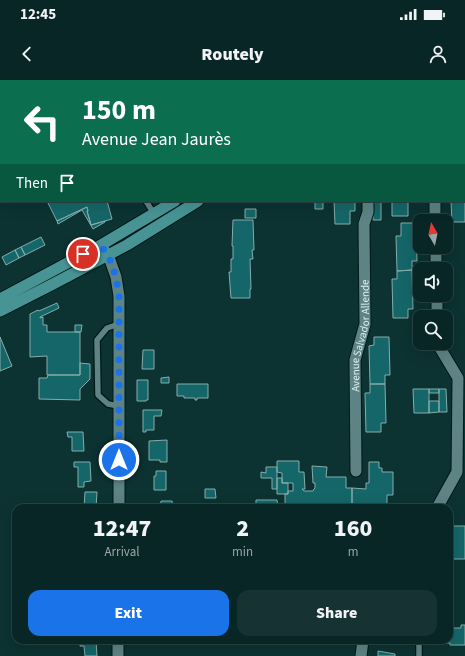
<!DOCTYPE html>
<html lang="en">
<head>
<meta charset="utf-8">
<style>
  body { margin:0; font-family:"Source Sans 3",sans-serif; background:#173232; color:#f1f3f6; height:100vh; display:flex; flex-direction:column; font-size:15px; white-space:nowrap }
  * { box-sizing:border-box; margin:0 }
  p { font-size:13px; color:#99a5a7 }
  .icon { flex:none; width:22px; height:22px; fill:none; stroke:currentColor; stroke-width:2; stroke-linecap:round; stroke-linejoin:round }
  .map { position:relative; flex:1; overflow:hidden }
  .panel { position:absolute; left:12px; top:424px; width:441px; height:140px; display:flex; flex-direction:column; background:#092626; border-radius:12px; box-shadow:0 4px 16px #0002,0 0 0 1px #294343 }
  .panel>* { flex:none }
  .banner { position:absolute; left:0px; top:0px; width:465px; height:122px; box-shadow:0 4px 16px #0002,0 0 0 1px #294343; background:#0b6e4f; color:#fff; overflow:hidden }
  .needle { width:26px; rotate:351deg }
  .fabs { position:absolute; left:413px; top:134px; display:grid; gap:8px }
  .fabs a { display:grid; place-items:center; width:40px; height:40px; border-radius:8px; background:#092626; box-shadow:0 4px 16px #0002,0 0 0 1px #294343; font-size:20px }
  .pin { position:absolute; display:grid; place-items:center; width:34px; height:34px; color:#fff; margin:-17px; border:2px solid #fff; border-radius:50%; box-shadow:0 1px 4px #0007 }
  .me { position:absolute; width:44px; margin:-22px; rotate:0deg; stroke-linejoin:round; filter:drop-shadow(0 0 3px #0008) }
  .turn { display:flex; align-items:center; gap:14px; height:84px; padding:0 16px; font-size:18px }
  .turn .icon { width:52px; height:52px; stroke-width:2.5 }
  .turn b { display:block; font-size:28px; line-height:34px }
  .then { display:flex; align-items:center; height:38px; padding:0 16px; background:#0003; gap:8px; font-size:15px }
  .eta { display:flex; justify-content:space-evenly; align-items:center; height:68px; text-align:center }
  .eta b { font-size:24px; font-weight:800; line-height:28px }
  .action { display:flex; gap:8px; margin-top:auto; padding:8px 16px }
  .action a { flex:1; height:46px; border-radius:12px; background:#1a73e8; color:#fff; font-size:16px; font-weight:800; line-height:46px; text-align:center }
  .action a+a { background:#173232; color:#f1f3f6 }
  .status { display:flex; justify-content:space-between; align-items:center; height:28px; padding:0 20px; background:#092626; direction:ltr }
  .status svg { height:11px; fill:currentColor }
  header { display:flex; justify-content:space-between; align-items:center; height:52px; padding:0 16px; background:#092626; font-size:18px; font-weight:800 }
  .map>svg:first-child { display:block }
</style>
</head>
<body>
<div class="status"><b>12:45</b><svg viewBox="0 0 49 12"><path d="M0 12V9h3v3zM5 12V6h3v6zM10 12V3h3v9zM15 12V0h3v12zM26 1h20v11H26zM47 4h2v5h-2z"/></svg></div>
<header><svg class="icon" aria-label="back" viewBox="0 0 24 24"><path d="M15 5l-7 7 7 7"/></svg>Routely<svg class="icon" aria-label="person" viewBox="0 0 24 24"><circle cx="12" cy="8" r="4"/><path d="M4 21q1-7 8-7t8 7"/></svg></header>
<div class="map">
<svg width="465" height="576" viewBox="0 0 465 576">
  <rect width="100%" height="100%" fill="#0c3232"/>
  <path fill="#156668" stroke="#86acac" d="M464,95H465V142H452L451,121H464Z
    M47,121H107L112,139L91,145L87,131H88L87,127L57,141Z
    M315,121H323V129H315Z
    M334,121H355V131H350V144H335Z
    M373,121H381V140H373Z
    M392,121H408V136H392Z
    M87,127L88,131H87L91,145L105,141V142L93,149L82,130L58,144L57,141Z
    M245,129H256V138H245Z
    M233,140H253L254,170H252L253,179H250L251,209H250V218H231L229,192H231V179H233V166H232Z
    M401,143H416L417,181H412V190L397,191L396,156H401Z
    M41,157L45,165L25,175L21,167Z
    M21,167L25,175L19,178L15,170Z
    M15,170L19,178L6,185L2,177Z
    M412,190L413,229H408V238H393L392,199H397V191Z
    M57,223L59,228L40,237V238L43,237V245H47V252H80V295H47V276L30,277V234L38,230L39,231Z
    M75,245H82L81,252H75Z
    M0,257L12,286L0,291Z
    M374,257H389L390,295H385V304H370L369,266L374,265Z
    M143,270H154V289H142Z
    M80,283L90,284V299L80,309V320L39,319V298H47L48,295H80Z
    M169,297V303H161V298Z
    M137,300H148V320H146V321H137Z
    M177,304H208V318H197V320H195V318H184V316H177Z
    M370,304H385L386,343H381V352H366L365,313H370Z
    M413,309H429V333H414Z
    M429,309H439V313H429Z
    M439,309H446L447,332H439Z
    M429,321H439V332L429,333Z
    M143,330H162L161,336H154V350H146V352H143Z
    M67,352H83L84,371H72V357H68Z
    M167,360V382H160V380H149V361Z
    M277,381H299V392H304L305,409H302L304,411H313L314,409L315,408V403H313L312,386L327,387L326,397H346V408H352V425H318V428H285V414H288V411H293V403H282V393L277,392Z
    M74,382H90L91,401L84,402V407H78V387H74Z
    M369,382H379V388H382V392H393V415H387V428H353V425H352V408L366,409V403H369Z
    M266,387H277V409H272V398H261V392L266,393Z
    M156,391H166V410H154V396H156Z
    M277,398H282V403H288V414H277Z
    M205,409H215L216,418H205Z
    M85,412H97L96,428H84Z
    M256,420H277L278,428H258V426H256Z
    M161,421H172L173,428H160Z
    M449,446H465V479H449Z
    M449,545H450V548H461V545H465V565H450V563H439V560H449Z
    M96,560L97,576H85L84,566H80V561Z
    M378,571L395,574V576H378Z"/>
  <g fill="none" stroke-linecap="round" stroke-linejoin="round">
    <g stroke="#001819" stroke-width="8">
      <path id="service" d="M45,0V1
        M109,0V1
        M180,0V1
        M464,21H465
        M464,39H465
        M146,121L154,134
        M119,326L108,324L98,315L97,260L107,248L119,244
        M389,560H419V576"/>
    </g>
    <g stroke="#001819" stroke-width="13">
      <g id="minor">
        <path d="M365,0L367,1"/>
        <path d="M407,1V0"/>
        <path d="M0,59L1,58"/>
        <path d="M435,121V141"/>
        <path d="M436,167V189"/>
        <path d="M103,168L110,180L116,197L119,216V428"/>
        <path d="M437,215V237"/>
        <path d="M437,263L458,298L457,392L437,428"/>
        <path id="s1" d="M356,391L355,280L365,244L364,144L368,132V121"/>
        <path d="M118,576V560"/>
        <path d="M361,576L363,560"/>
      </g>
    </g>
    <g stroke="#001819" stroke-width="13">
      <path id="secondary" d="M464,12L465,11
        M464,46H465
        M0,219L101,165L175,121
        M0,231L53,204L127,165L198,121"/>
    </g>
    <use href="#service" stroke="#5e8384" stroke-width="5.5"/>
    <use href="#minor" stroke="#5e8384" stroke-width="11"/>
    <use href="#secondary" stroke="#489495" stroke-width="11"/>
  </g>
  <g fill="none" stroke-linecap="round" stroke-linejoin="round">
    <path stroke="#1a73e8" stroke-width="7" stroke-dasharray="0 12.6" d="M83,174L101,165L110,180L116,197L119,216V380"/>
  </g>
  <g text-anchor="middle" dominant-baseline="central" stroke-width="4" stroke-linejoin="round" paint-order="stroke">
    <g font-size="11" fill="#dcefef" stroke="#0c3232">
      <text stroke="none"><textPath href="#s1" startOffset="136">Avenue Salvador Allende</textPath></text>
    </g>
  </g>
</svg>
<div class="fabs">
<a><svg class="needle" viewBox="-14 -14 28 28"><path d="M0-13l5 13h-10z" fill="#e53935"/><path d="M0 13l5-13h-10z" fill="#99a5a7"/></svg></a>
<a><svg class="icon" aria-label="sound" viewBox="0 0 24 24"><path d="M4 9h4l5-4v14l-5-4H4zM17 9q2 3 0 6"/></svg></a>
<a><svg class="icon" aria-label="search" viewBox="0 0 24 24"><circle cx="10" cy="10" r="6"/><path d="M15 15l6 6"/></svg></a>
</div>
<div class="pin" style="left:83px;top:174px;background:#d93025"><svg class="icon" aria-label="arrive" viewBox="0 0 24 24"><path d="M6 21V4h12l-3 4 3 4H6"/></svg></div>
<svg class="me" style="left:119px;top:380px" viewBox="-20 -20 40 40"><circle r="17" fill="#1a73e8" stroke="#fff" stroke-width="3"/><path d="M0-11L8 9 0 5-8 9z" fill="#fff"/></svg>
<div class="banner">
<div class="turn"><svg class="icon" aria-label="left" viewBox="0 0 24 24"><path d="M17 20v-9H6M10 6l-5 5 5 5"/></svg><div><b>150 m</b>Avenue Jean Jaurès</div></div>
<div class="then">Then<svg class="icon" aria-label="arrive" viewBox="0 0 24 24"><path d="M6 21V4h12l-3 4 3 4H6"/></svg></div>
</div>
<section class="panel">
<div class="eta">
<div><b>12:47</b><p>Arrival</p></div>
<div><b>2</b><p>min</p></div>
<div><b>160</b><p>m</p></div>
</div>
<div class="action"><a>Exit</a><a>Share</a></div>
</section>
</div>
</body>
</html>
